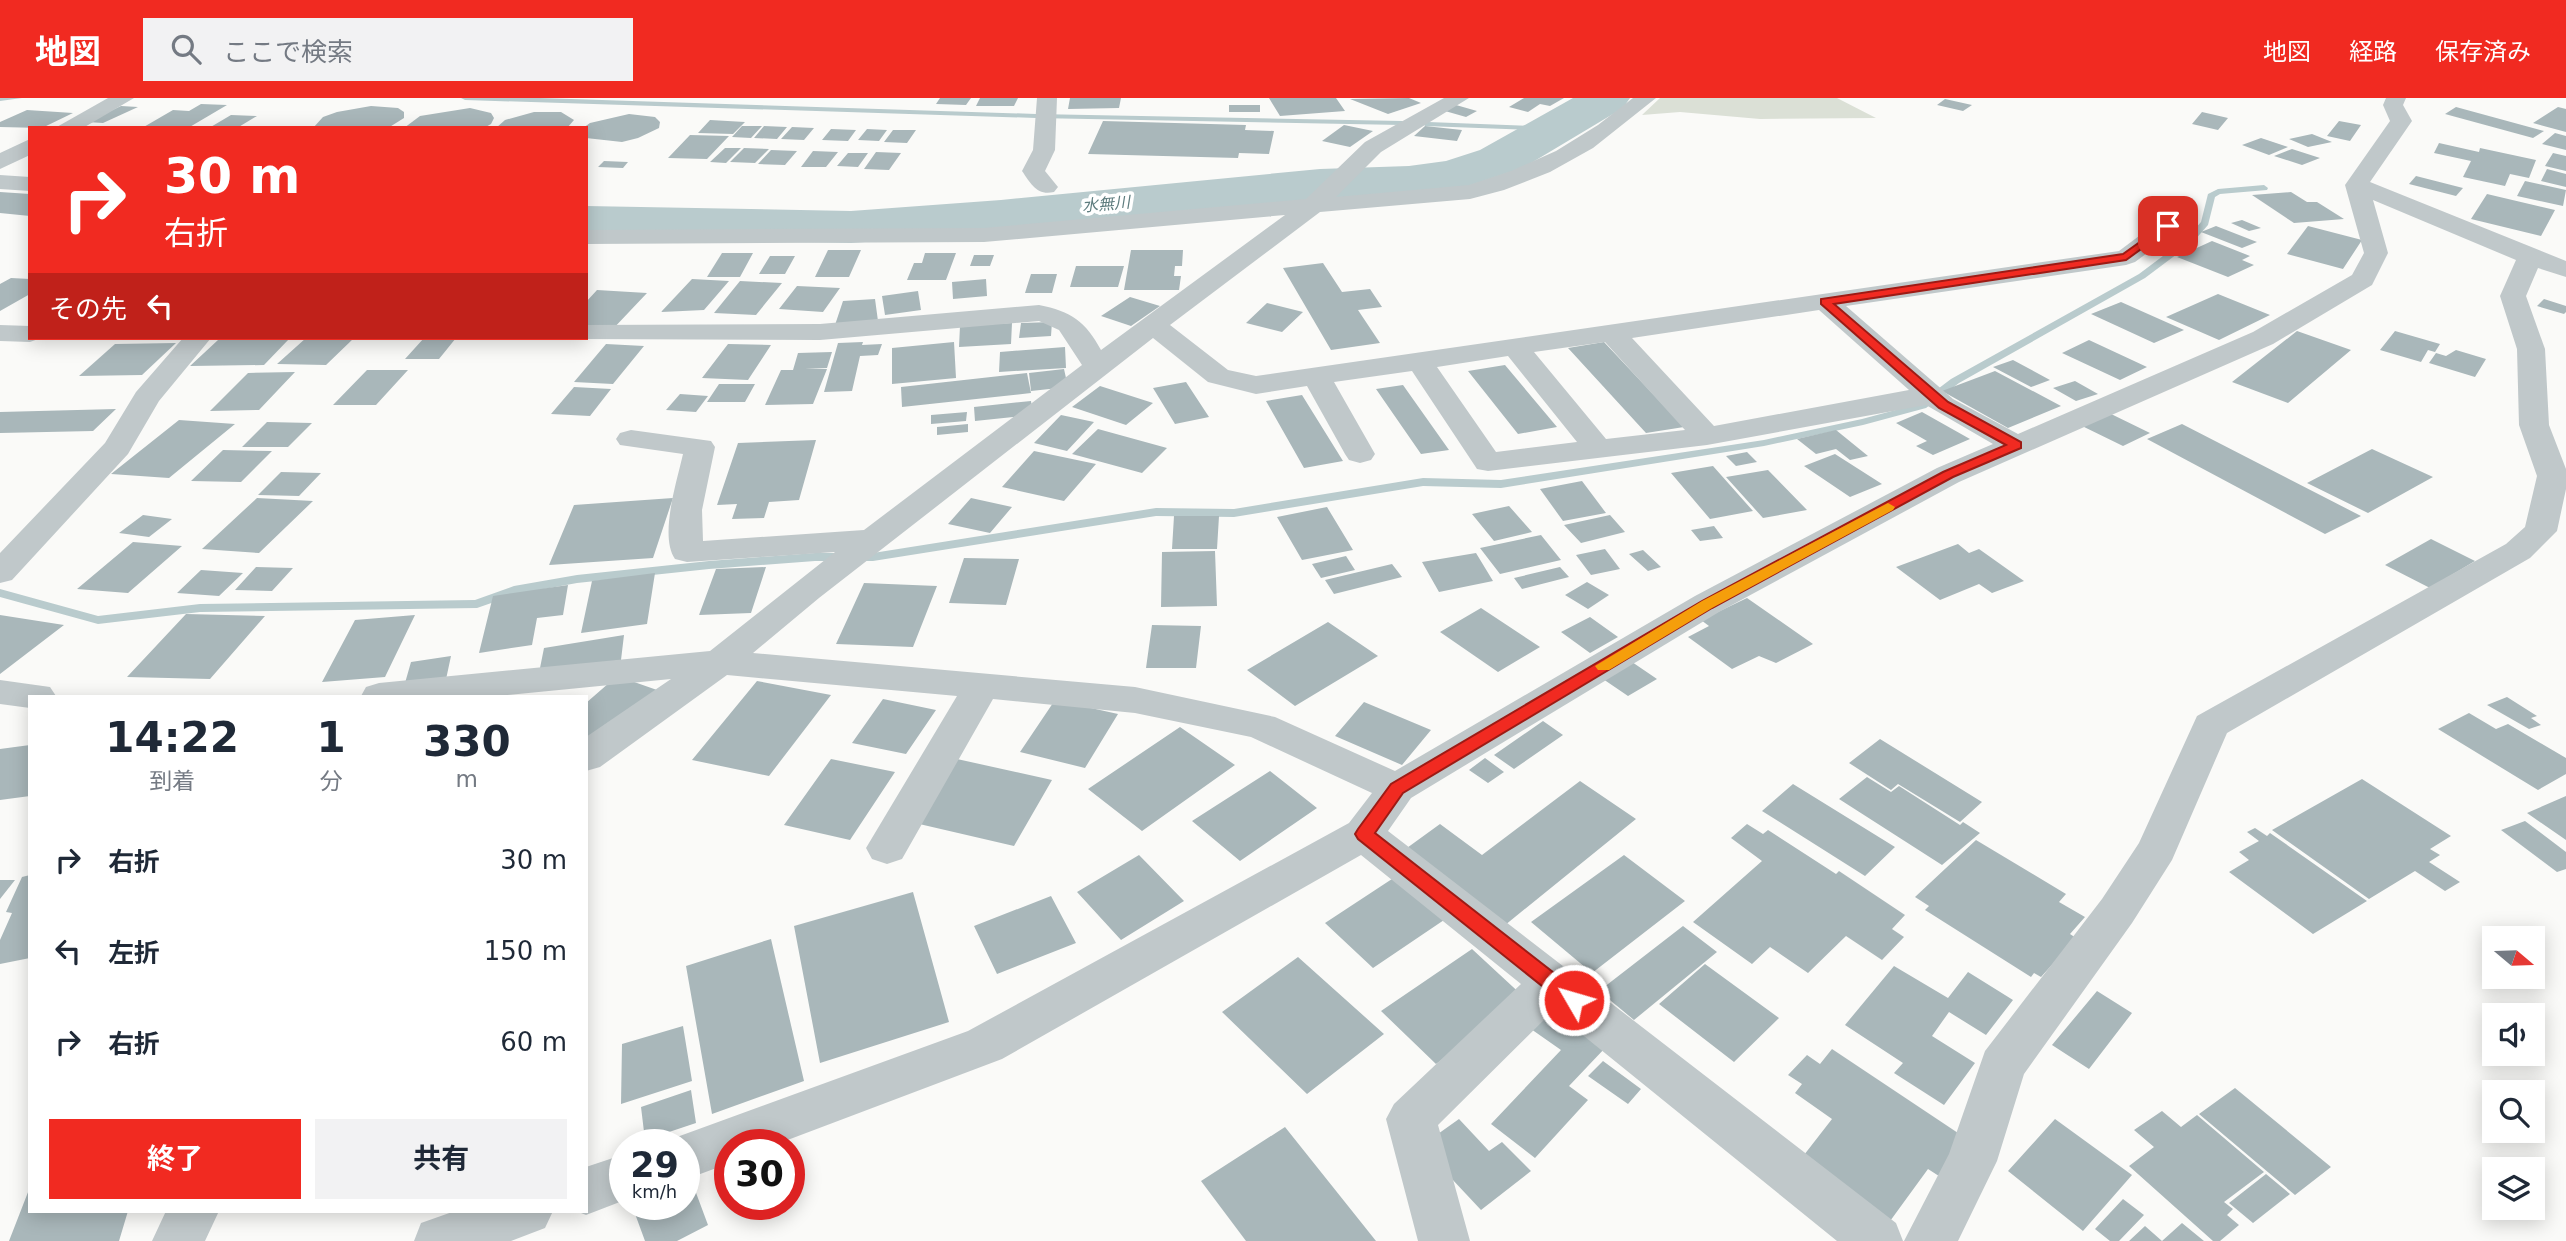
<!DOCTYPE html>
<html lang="ja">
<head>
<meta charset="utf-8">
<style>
  body { margin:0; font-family:"DejaVu Sans","Noto Sans JP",sans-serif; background:#f2f2f3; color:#1f2937; height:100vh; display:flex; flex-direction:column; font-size:26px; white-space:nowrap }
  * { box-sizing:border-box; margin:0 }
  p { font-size:23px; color:#747a83 }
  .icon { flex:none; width:38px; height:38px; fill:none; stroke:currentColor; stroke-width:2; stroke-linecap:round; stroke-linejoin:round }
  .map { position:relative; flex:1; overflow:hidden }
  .details { position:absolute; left:28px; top:597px; width:560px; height:518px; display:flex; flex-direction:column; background:#fff; border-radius:0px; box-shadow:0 4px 18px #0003 }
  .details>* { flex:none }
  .hud { position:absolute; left:28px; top:28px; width:560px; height:214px; border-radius:0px; box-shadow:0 4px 18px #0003; background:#f12a21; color:#fff; overflow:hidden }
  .needle { width:46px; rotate:109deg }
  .fabs { position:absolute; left:2482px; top:828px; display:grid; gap:14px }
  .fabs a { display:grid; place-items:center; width:63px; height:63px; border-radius:0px; background:#fff; box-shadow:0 4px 18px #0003; font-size:35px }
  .speed { position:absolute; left:609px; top:1031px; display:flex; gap:14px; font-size:35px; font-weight:700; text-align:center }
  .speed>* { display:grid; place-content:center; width:91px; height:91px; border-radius:50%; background:#fff; box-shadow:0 4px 18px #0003; line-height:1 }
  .speed small { font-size:18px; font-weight:400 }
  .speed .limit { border:10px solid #d22; background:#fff; color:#111 }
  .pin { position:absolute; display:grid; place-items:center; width:60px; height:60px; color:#fff; margin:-30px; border-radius:14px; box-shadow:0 4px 10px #0006 }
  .me { position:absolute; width:77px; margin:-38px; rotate:308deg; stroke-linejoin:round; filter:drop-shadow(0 0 5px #0008) }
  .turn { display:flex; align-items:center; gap:24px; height:147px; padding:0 21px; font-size:32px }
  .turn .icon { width:91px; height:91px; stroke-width:2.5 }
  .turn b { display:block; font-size:49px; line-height:60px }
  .then { display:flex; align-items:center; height:66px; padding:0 21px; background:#0003; gap:14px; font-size:26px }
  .eta { display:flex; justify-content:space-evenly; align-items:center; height:119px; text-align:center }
  .eta b { font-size:42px; font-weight:700; line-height:49px }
  .cta { display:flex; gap:14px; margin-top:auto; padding:14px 21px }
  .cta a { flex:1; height:80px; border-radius:0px; background:#f12a21; color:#fff; font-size:28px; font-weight:700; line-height:80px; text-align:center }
  .cta a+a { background:#f2f2f3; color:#1f2937 }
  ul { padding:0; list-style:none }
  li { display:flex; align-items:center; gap:21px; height:91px; padding:0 21px }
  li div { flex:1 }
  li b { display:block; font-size:26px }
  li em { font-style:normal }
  header { display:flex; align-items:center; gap:42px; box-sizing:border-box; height:98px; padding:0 35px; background:#f12a21; color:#fff }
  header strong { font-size:33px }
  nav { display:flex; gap:38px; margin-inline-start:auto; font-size:24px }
  .search { width:490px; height:63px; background:#f2f2f3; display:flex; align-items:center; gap:18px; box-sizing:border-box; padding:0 24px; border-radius:0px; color:#747a83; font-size:26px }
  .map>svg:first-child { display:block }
</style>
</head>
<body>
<header>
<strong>地図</strong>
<div class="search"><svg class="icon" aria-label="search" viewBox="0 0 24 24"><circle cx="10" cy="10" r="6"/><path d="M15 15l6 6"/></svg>ここで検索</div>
<nav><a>地図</a><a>経路</a><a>保存済み</a></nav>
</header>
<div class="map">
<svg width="2566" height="1143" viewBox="0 0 2566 1143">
  <rect width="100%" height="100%" fill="#fafaf8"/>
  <path fill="#dbe0d6" d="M1660,0H1837L1876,20L1760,21L1680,14L1642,17Z"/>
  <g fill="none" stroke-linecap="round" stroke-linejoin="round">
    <path fill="#b9cbcd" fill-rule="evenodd" d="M0,0H22L0,3Z
      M461,0H540L1036,16L1402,23L1406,25L1402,27L1036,20L465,2Z
      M1428,24L1556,29L1560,31L1556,33L1425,28L1424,26Z
      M2264,87L2268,90L2267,92L2220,96L2215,99L2208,127L2193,144L2145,180L1959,285L1926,310L1863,327L1764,348L1501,390L1423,388L1234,419L1156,418L873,463H815L709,471L577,485L517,496L477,510L200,514L98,526L0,499V491L98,518L200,506L475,502L514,488L577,477L709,463L815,455H873L1156,410L1234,411L1423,380L1501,382L1764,342L1862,321L1918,306L1951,281L2139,176L2187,140L2201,124L2208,96L2218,91Z"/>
    <path fill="#b9cbcd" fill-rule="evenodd" d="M1573,0H1630L1623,10L1516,74L1453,93L1320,101L1001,134L851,145L586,140V108L851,113L1001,102L1320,71L1409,68L1446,63L1480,52Z"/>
  </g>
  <path fill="#a9b7ba" d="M940,0H971L966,7L936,6Z
    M980,0H1018L1014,8H976Z
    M1070,0H1121L1119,10L1068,11Z
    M1269,0H1336L1345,13L1280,18Z
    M1409,0L1421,5L1388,16L1350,1Z
    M1524,0H1564L1550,8L1540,6L1528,14L1509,9Z
    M1945,1L1972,7L1963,13L1937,7Z
    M201,6L227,7L188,30H142L173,12L189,13Z
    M1229,7H1260V14H1229Z
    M1456,7L1477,13L1466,19L1445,13Z
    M121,8L138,9L103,25L87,24Z
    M371,8L398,10L404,14V20L388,30H313L323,19L337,14Z
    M2456,9L2544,33L2533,40L2445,16Z
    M2558,9L2566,11V34L2533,25Z
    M470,10L491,15L494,20L491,26L484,30H404L420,18Z
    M27,12L73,15L42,30L0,29V24Z
    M534,14H561L574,22L567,30H496L505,22Z
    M2202,14L2228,20L2218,32L2192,26Z
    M629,16L655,19L660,24L659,30L638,40L622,44L586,40V30H583L590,25Z
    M231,17L257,18L237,30H209Z
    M710,22L745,24L733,36L698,35Z
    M1103,23L1246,27L1245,32L1274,33L1269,56L1239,55L1238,60L1088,56Z
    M2339,23L2361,27L2350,43L2327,38Z
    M1344,27L1373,33L1350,49L1322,43Z
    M742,28H762L751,40L732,39Z
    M764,28L787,29L777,41L754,40Z
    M1425,28L1462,32L1457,43L1414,38Z
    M792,29L814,30L804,42L781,41Z
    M831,31L856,32L848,43L822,42Z
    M867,31L887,32L879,43L858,42Z
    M893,32H916L907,45L884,44Z
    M2555,35L2566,38V52L2542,46Z
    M2312,36L2332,44L2308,49L2289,41Z
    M690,37L729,38L707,61L668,60Z
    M2261,40L2288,49L2269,57L2242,47Z
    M2439,45L2479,54L2480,50L2536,62L2529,80L2510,76L2505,88L2463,79L2471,63L2434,55Z
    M725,50H741L726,65L710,64Z
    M744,50L769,51L755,65L730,64Z
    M2292,51L2320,60L2302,67L2274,58Z
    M771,52L797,53L785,67L758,66Z
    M813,53L838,54L826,69H801Z
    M876,54L901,55L889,72L864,71Z
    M848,55H868L858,69L837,68Z
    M2553,55L2566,58V73L2545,68Z
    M604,63L628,64L623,70L598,69Z
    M2547,71L2566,76V89L2541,83Z
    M2416,78L2463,90L2456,98L2409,86Z
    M2525,83L2566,92L2563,108L2517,98Z
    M0,94L30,96V118L0,115Z
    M2291,94L2307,104H2317L2344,121L2294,125L2252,97Z
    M2487,96L2555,112L2541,138L2471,121Z
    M2242,122L2261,130L2249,133L2231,125Z
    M2216,128L2257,144L2242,150L2201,134Z
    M2308,128L2362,142L2343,171L2287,156Z
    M2212,143L2250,158L2242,162L2254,167L2228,179L2177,159Z
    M828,152H861L849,179H815Z
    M1131,152H1183L1182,168H1175L1174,178H1181L1179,192H1124Z
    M722,155H753L740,179H707Z
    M925,155H956L946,182H907L914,165H922Z
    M974,157H994L990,168H970Z
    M770,158H795L785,176H759Z
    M1323,165L1342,194L1370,191L1382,209L1358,212L1380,245L1331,252L1283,170Z
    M1076,168H1124L1118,189H1070Z
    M1031,176H1057L1052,195H1025Z
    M11,180L30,181V196L0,213V186Z
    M692,181L729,183L704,212L661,214Z
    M986,181L987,198L953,201L952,184Z
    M740,183L782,185L756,217L714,215Z
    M797,188L840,190L823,214L779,211Z
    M597,192L647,195L611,233L586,232V204Z
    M918,193L921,212L885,217L882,198Z
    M2218,196L2270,217L2219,242L2166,219Z
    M1130,199L1160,208L1131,228L1101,218Z
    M875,201L878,223L835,227L843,203Z
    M2544,201L2566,208V214L2564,216L2537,208Z
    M2121,204L2184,232L2154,245L2091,216Z
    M1267,205L1303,214L1282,234L1246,225Z
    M1052,224L1051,238L1019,240L1021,225Z
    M1012,225L1011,246L959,249L960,228Z
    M2297,233L2351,252L2288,305L2232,284Z
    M2395,233L2440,246L2435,254L2428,252L2421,264L2380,252Z
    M306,240L353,241L326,267L277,266Z
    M424,240H456L439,261H405Z
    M289,241L264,267L190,268L218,242Z
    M2089,242L2147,269L2120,282L2062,255Z
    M863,244L862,247L882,246L878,257L860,258L852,293L824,294L838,245Z
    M954,244L956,280L892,286V250Z
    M1604,244L1684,329L1646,335L1568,250Z
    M176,245L142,277L79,278L115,246Z
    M606,246L644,248L613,286L574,284Z
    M728,246L771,247L748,282L702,280Z
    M1065,249L1066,270L999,274L1000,254Z
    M2456,252L2486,261L2475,279L2429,265L2436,255L2446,258Z
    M832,254L827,270L805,271H827L813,306L765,307L781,272H793L798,255Z
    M2013,262L2050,282L2031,289L1993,269Z
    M1505,267L1557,329L1518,336L1468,273Z
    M1064,271L1068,289L1031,293L1029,275Z
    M367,272H408L376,307H333Z
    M1995,273L2061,308L2008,330L1942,293Z
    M295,274L259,312L210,313L248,275Z
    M1027,275L1031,295L902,309L901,289Z
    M2075,283L2098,296L2076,303L2053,290Z
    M1186,284L1209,319L1175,326L1153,290Z
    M719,286H755L745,304H707Z
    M1403,287L1449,352L1421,356L1376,291Z
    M1100,288L1153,305L1126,327L1072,309Z
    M574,289L611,291L590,318L551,316Z
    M680,296L708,298L696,314L666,312Z
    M1302,297L1343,363L1304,370L1266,303Z
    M1031,303L1033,317L975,323L974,309Z
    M116,311L93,333L0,335V314Z
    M967,314L966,323L931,326V317Z
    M1922,314L1970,341L1933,357L1916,348L1927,343L1896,325Z
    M2107,314L2150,335L2123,348L2080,327Z
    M1061,317L1094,324L1067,353L1034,345Z
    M179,322L235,326L169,380L111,376Z
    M267,324L312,325L288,349H242Z
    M968,326V334L937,337V329Z
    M2182,326L2361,418L2325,436L2147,341Z
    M1098,331L1167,350L1142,375L1072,356Z
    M1836,332L1868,358L1850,362L1836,351L1816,356L1797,341Z
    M816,342L799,402L769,404L764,420L732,421L737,406L717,407L738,345Z
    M2372,351L2433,379L2368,415L2307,385Z
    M223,352L272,353L241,384L191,383Z
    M1034,353L1096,366L1064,403L1002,389Z
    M1747,354L1757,364L1736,368L1726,358Z
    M1835,356L1882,386L1850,399L1804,368Z
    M1713,368L1753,413L1710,421L1671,375Z
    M1768,372L1807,412L1763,420L1726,379Z
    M281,374L321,375L299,398L258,397Z
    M1582,383L1606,415L1563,423L1540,391Z
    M257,400L313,403L259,455L202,451Z
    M673,400L653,460L549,467L574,407Z
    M971,400L1012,409L990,435L948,426Z
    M1509,408L1532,434L1494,443L1472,416Z
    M1327,409L1353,452L1302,462L1277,419Z
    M143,417L172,421L149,439L119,435Z
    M1610,417L1625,434L1581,445L1564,427Z
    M1174,418H1219L1217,451H1172Z
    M1714,428L1723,440L1700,443L1691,432Z
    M1541,437L1561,462L1500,476L1480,450Z
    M2431,441L2475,463L2430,490L2385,467Z
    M133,444L182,448L128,495L77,491Z
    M1958,446L1969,455L1979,451L2024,483L1992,495L1979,486L1940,502L1896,469Z
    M1605,451L1620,471L1591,477L1576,457Z
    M1643,452L1661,469L1648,473L1629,456Z
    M1215,453L1217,508L1161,509L1162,454Z
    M1476,455L1493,483L1439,494L1422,464Z
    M1346,458L1355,472L1321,480L1312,466Z
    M964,460L1019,461L1006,507L949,505Z
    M1392,466L1402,479L1334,496L1325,482Z
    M256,469L293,470L272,493L235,492Z
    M766,469L751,515L699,517L716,471Z
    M1560,469L1569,479L1522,491L1514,480Z
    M201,472L243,475L219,498L177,495Z
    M655,475L647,526L581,535L592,483Z
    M1587,484L1609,497L1588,511L1565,497Z
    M864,485L937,488L913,549L836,546Z
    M568,487L563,517L537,520L532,547L479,555L493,498Z
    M1747,500L1813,546L1776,565L1759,558L1732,571L1688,539L1709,528L1701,522Z
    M1481,510L1540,549L1498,574L1440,534Z
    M186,516L265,518L210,581L127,579Z
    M0,517L64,527L0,576Z
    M415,517L385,579L322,584L355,522Z
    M1590,519L1618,539L1590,555L1561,534Z
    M1328,524L1378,558L1295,608L1247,572Z
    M1152,527L1201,528L1196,570H1146Z
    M624,537L621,562L539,575L544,550Z
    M451,558L445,586L403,592L411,564Z
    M1632,564L1657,581L1628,598L1603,581Z
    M617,578L657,592L586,642V605Z
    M757,583L831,597L769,678L692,662Z
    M2507,599L2537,618L2531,620L2541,627L2529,631L2487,607Z
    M883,601L936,612L906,656L852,645Z
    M1055,602L1118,616L1085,670L1020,654Z
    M1364,604L1431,632L1402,667L1335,638Z
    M2469,615L2496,631L2508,626L2566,660V676L2538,692L2438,631Z
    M1543,623L1563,637L1514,671L1494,657Z
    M1180,629L1235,667L1142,733L1088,691Z
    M1880,641L1982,704L1960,724L1898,686L1891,692L1849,665Z
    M30,647V698L0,702V651Z
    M1485,660L1504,674L1488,685L1469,672Z
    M831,661L895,674L850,742L784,727Z
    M957,661L1052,682L1014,748L915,725Z
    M1270,673L1317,710L1240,763L1192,723Z
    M1867,679L1891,694L1899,688L1960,727L1963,724L1980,735L1942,767L1839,701Z
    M2362,681L2451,738L2430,751L2440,757L2429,764L2460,784L2445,793L2415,773L2369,801L2272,732Z
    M1580,683L1636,721L1499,832L1400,755L1440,726L1482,757Z
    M1793,686L1895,749L1865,778L1762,713Z
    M2566,698V742L2527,715Z
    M2525,723L2566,754V771L2557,774L2501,732Z
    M1747,726L1763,736L1768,732L1836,776L1839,773L1905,817L1892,831L1904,839L1882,862L1846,838L1808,875L1770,849L1752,866L1693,824L1762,763L1731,740Z
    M2255,730L2267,738L2270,735L2367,803L2313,836L2229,774L2249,762L2239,754L2259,743L2247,734Z
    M1976,742L2066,796L2059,804L2085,819L2070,836L2076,840L2041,879L2034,875L2031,879L1925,812L1929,808L1915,799Z
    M1139,757L1184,803L1121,842L1077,794Z
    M1624,757L1685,803L1592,875L1531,824Z
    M30,777V860L0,866V842L12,815L6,814L22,779Z
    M1395,779L1444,822L1373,870L1325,825Z
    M0,782H15L0,801Z
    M913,794L949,924L820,965L794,828Z
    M1051,798L1076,845L997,876L974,828Z
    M1683,828L1717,854L1634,922L1599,893Z
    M771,841L804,983L712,1016L686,868Z
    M1472,851L1526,901L1436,966L1381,913Z
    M1298,859L1384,936L1307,996L1222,914Z
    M1705,866L1779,920L1734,964L1659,906Z
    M1894,868L1948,900L1968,874L2013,902L1986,937L1949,914L1932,938L1975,965L1944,1007L1894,975L1903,965L1845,927Z
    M2097,893L2132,915L2089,971L2052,947Z
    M1551,910L1606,949L1569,988L1588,1002L1535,1060L1491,1026L1561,952L1531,931Z
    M683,928L692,983L621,1006L622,946Z
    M1832,951L1970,1043L1942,1080L1928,1071L1885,1130L1797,1066L1832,1021L1795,995L1802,986L1788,977L1807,957L1820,966Z
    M1603,963L1641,991L1628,1006L1588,978Z
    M2235,990L2331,1069L2295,1097L2199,1016Z
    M691,992L696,1025L645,1042L641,1009Z
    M2162,1013L2181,1029L2197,1017L2264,1074L2224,1104L2233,1111L2227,1117L2239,1127L2220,1143H2213L2129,1068L2154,1049L2134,1032Z
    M1459,1021L1489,1053L1502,1044L1531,1073L1481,1112L1421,1048Z
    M2055,1021L2132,1077L2083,1133L2008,1073Z
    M1285,1029L1376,1143H1246L1201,1083Z
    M2266,1076L2290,1096L2253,1125L2229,1105Z
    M692,1084L708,1127L677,1143H645L634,1113L648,1106H684V1088Z
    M30,1089V1113H128L119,1143H9Z
    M2123,1101L2144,1117L2119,1143H2110L2095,1131Z
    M2182,1125L2204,1143H2129L2145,1128L2162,1143Z"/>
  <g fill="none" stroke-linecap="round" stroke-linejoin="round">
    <path fill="#c0c8ca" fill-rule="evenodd" d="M108,0H134L83,30H55Z
      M1037,0H1057L1055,52L1045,73L1058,89L1054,94C1037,98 1031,86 1022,73L1033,52Z
      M1444,0H1469L1381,54L1336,99L1469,87L1511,73L1556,53L1598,27L1633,0H1656L1593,50L1550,74L1504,92L1470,101L1320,114L1170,227L1228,272L1256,278L2119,153L2159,123H2177L2180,128L2177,133L2135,164L2126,167L1846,208L1953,301L2018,336L2253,234L2352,177L2364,155L2345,87L2390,23L2383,7L2386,0H2406L2403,7L2412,23L2370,84L2566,163V179L2538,170L2526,198L2545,251L2549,327L2566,371V391L2557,433L2530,460L2227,635L2172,762L2132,825L2024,976L1997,1063L1958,1143H1904L1949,1056L1985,953L2102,801L2139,745L2197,618L2506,446L2525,429L2537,378L2519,327L2517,251L2500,198L2516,162L2373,102L2388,155L2372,187L2273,246L1959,384L1719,514L1411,700L1388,733L1896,1125L1903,1143H1837L1553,913L1438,1027L1470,1143H1418L1386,1021L1394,1006L1521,886L1361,757L1002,961L777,1046H730V1065L684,1082V1046H664L666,1043L968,933L1349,725L1372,695L1251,639L1135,615L993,601L902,761L887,766L872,761L866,750L957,598L727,577L600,669L586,673V639L671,581L498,598H361L366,589L379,585L710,553L835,454L687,464L675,461C659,438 677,383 683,356L620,347L616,341L620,335L631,332L711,343L715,349L702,412L703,443L864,432L1082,267L1059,232L1039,223L820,242L576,241L586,240V227L820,226L1039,207C1071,213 1086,224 1101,252L1285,117L984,144L586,146V132L984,130L1306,101L1365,44ZM1819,212L1909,292L1714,328L1632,240ZM1153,240L1208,284L1256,296L1307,288L1345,356L1349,362L1360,365L1371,362L1375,356L1334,284L1412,273L1477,371L1488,373L1707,347L1926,307L1993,346L1937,370L1695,498L1395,673L1275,619L1135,589L753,555L819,500ZM1605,244L1685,332L1606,341L1534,254ZM1508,258L1577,344L1496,354L1437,269Z
      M30,41V57L0,71V55Z
      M0,77L30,79V93L0,91Z
      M0,227L30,228V240H41L30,244L0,243Z
      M183,240H211L159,303L128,356L12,482L0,485V455L105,345L136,294Z
      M0,582L50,589L56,598H30V610L0,606Z
      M625,1056V1102L586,1117L576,1113H586V1069Z
      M166,1113H219L205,1143H152Z
      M455,1113H553L545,1130L511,1143H414L421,1125Z"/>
  </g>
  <path fill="#f12a21" stroke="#9d1b15" stroke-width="2" d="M2165,126L2173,128L2126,162L1834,206L1948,304L2021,344V350L1953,379L1712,510L1403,695L1375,735L1581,896L1584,902L1581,908H1567L1358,741L1355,736L1358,731L1391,686L1702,503L1943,374L2006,347L1939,310L1821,206V201L2123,156Z"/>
  <path fill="#f59e0b" d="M1888,405L1895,409L1893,412L1712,510L1609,572H1598L1595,568L1702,503Z"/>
  <g text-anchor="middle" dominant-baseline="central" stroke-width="7" stroke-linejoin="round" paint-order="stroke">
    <g font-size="16" font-style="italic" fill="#5e7c7e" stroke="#fff">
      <text transform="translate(1106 106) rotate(-5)">水無川</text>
    </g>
  </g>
</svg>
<div class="fabs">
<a><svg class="needle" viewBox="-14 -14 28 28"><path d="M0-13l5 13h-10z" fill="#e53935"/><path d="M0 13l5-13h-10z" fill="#747a83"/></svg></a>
<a><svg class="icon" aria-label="sound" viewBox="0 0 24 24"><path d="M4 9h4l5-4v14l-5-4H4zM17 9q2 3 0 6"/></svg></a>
<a><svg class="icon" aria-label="search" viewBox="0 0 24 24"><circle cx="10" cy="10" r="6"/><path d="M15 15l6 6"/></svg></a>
<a><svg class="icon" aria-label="layers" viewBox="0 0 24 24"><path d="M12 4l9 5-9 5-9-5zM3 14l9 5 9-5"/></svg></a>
</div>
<div class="speed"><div>29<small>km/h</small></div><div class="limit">30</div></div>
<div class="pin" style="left:2168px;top:128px;background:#d93025"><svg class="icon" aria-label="arrive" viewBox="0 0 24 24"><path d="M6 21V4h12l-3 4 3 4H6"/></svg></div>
<svg class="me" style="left:1574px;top:902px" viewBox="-20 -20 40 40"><circle r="17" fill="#f12a21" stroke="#fff" stroke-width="3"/><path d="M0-11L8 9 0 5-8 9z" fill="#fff"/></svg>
<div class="hud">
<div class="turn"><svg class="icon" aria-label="right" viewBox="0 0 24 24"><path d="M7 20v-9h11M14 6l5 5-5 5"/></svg><div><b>30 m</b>右折</div></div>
<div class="then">その先<svg class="icon" aria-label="left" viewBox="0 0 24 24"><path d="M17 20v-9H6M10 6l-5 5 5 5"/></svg></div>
</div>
<section class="details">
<div class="eta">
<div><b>14:22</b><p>到着</p></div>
<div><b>1</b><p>分</p></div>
<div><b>330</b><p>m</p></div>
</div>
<ul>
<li><svg class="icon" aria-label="right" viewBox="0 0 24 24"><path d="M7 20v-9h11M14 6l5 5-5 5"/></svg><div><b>右折</b></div><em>30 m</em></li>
<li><svg class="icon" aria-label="left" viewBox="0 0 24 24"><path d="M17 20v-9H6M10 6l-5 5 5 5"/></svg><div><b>左折</b></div><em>150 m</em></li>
<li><svg class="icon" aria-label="right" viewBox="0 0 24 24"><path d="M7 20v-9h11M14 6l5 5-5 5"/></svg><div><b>右折</b></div><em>60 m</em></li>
</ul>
<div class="cta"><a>終了</a><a>共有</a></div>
</section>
</div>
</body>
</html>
